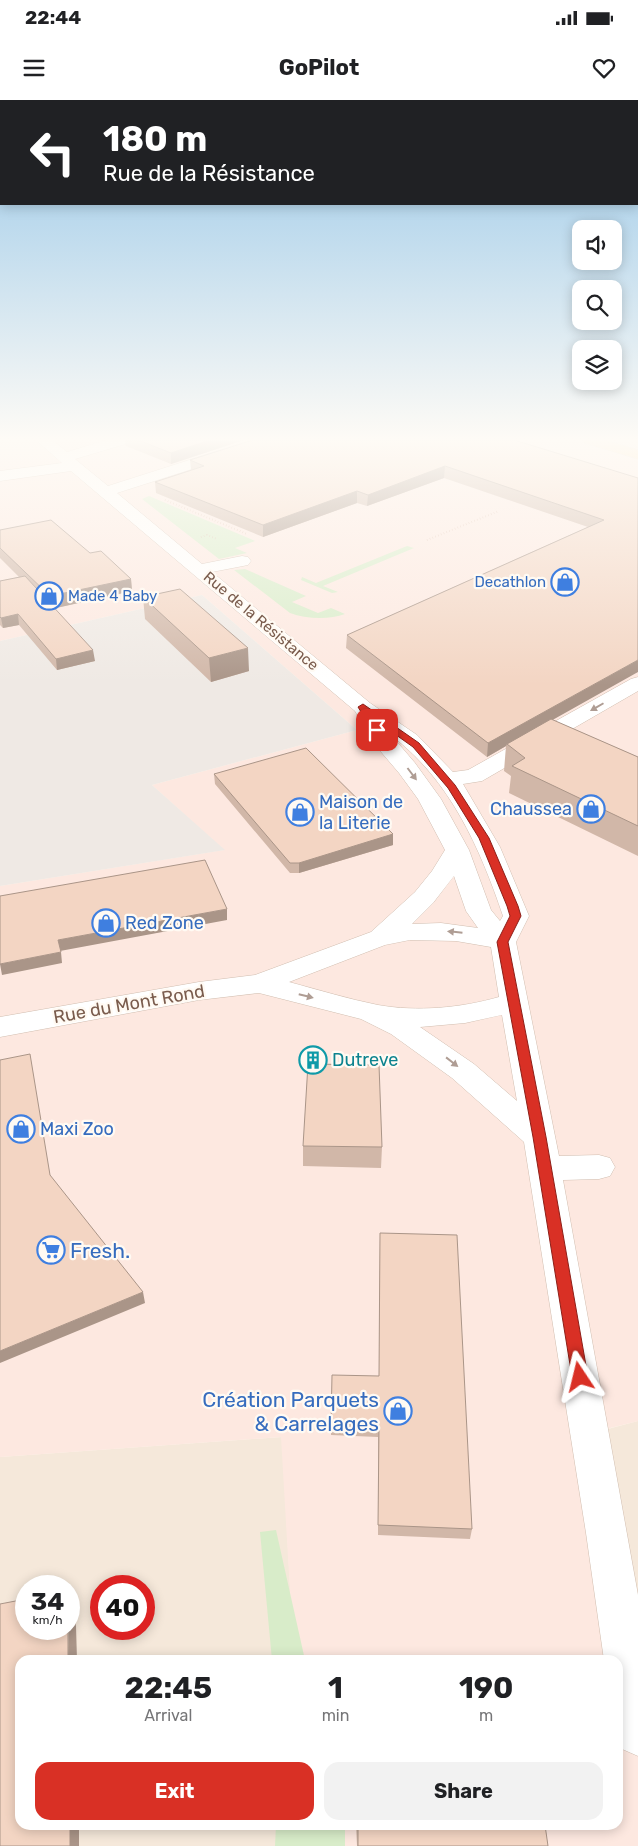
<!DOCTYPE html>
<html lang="en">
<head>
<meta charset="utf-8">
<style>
  body { margin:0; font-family:Rubik,sans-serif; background:#f2f2f2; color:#202124; height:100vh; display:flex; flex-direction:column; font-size:19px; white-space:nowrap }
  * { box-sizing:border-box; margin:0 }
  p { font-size:16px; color:#757577 }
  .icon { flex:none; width:28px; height:28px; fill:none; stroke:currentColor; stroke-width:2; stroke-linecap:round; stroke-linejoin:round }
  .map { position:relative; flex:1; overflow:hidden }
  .details { position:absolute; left:15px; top:1555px; width:608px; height:175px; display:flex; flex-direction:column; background:#fff; border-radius:15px; box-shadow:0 2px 12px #0003 }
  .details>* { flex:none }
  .banner { position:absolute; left:0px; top:0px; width:639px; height:105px; box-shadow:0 2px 12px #0003; background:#202124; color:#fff; overflow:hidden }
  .tools { position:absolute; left:572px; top:120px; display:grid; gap:10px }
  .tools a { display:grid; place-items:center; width:50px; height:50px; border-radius:10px; background:#fff; box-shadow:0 2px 12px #0003; font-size:25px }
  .speed { position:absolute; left:15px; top:1475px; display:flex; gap:10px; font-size:25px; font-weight:700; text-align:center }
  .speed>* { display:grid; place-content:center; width:65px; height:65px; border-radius:50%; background:#fff; box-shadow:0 2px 12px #0003; line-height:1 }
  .speed small { font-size:12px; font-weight:400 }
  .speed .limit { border:8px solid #d22; background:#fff; color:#111 }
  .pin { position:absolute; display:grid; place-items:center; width:42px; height:42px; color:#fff; margin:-21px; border-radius:10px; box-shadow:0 2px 8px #0006 }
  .me { position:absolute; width:55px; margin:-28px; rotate:350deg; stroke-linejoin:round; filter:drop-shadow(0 0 4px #0008) }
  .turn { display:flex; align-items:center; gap:18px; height:105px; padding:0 20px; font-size:22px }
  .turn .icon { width:65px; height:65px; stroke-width:2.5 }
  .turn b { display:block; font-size:35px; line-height:42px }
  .eta { display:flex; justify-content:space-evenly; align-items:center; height:85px; text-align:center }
  .eta b { font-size:30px; font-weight:700; line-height:35px }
  .cta { display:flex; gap:10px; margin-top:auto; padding:10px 20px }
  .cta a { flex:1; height:58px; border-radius:15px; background:#d93025; color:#fff; font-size:20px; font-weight:700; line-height:58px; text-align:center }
  .cta a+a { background:#f2f2f2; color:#202124 }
  .status { display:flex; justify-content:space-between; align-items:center; height:35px; padding:0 25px; background:#fff; direction:ltr }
  .status svg { height:14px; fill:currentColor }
  header { display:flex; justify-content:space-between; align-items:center; height:65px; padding:0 20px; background:#fff; font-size:22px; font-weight:700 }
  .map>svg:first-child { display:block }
</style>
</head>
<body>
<div class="status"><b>22:44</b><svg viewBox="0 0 49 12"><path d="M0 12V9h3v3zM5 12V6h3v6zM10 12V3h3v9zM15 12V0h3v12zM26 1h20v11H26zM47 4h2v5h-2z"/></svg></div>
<header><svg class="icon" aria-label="menu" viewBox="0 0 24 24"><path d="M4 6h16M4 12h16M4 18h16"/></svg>GoPilot<svg class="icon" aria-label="heart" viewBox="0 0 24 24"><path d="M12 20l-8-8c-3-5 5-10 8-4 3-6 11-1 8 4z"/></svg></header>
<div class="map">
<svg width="638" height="1746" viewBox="0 0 638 1746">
  <rect width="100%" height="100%" fill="#fdf6ec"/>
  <path fill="#f5e8da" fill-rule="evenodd" d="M638,1321V1633L589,1334Z
    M282,1337L294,1560H20V1725H295L294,1746H0V1357ZM26,1486H69V1529H26ZM101,1486H144V1529H101Z"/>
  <path fill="#fde8e0" d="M0,340H620L638,346V1321L590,1333L638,1633V1746H294L295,1725H618V1560H294L281,1337L0,1357V786L224,750L152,685L357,630L202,495L0,541Z"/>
  <path fill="#efe9e4" d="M202,495L357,630L152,685L225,750L0,786V541Z"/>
  <path fill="#d8ecc9" d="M149,396L253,440L255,441L235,448L247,453L219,459L142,399Z
    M407,446L414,448L323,486L338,492L332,493L301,480L302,477L316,483Z
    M245,469L306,496L292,502L318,513L331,508L345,514C329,520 306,519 290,513L234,470Z
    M276,1430L305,1560H272L260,1432Z
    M276,1725H345V1746H275Z"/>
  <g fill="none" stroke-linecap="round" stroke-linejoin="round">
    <g stroke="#d1beb0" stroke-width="1">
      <path id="minor" d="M36,340H52L67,352L107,340H131L129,343L75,359L108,386L252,340H275L273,343L117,393L202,464L242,456L248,457L251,461L248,465L212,472L370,603L417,635L453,672L468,670L631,579L638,577V591L482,681L463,684L500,747L529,816L516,842L559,1056L599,1055L610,1058L615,1067L610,1076L599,1079L563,1080L638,1495V1656L622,1649L618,1639V1560H604L586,1433L524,1042L452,978L391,934L361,919L259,893L199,900L0,937V917L199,882L255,875L371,832L415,792L432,771L445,750L418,699L399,673L376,646L355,611L71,371L0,381V371L62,363ZM392,636C450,680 480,748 503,816L500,821L491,810L469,750L441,699L415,663ZM454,776L466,811L478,828L441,823L412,824L433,803ZM410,840L456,841L491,847L499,897C461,908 417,912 378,905C348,899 319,890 289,882L385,845ZM502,915L517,1001L474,964L420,927L465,923Z"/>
    </g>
    <g stroke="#dad1cd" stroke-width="1">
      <path id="major" d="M582,340H606L638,350V359L584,343Z"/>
    </g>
    <path stroke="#d9b8a5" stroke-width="2" stroke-dasharray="0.5 2.5" stroke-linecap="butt" d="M165,400L247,434
      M201,437L207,435L217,439
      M427,440L499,411"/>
    <use href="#minor" fill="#fff" fill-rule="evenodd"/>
    <use href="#major" fill="#fbd9a5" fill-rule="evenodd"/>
  </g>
  <path fill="#d1b7a8" d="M125,340H244L171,364L126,346Z
    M253,340L638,378L553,620L638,657V756L509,693L511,676L504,671L506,646L487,657L346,548L347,535L588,427L444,378L367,406L357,403L263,437L156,393L155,382L191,370L190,360Z
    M0,430L90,453L131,479L132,491L55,508L95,561L57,570L19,525L3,528L0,525V481L19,477L0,458Z
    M143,497L249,571L211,582L145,519Z
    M214,674L393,734V745L299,773H290L215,684Z
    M303,1046L382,1047L381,1068L303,1066Z
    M380,1133L472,1429L470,1439L378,1435V1337L331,1335V1324L379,1276Z
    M356,1725H545L548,1746H357Z"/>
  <path fill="#aa9588" d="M210,340H244L171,364V353Z
    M445,366L444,378L367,406L368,395Z
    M357,391V403L263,437V425Z
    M131,479L132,491L52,509L50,496Z
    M18,514L19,525L3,528L1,518Z
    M248,548L249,571L211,582L209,558Z
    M93,550L95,561L57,570L56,559Z
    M638,560V572L508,645L507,644L506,646L487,657L488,643Z
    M393,734V745L299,773V763Z
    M227,809V820L60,851L58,840Z
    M61,852L62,863L2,875L0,864Z
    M143,1192L145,1203L0,1263V1251Z
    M69,1497L76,1526L77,1560H68Z
    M70,1725H79V1746H70Z"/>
  <path fill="#f3d5c3" stroke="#aa9588" d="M138,340H210L171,353Z
    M253,340H514L638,378V560L488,643L347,535L604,420L445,366L368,395L357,391L263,425L155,382L204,366L190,360Z
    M51,420L90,453L101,451L131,479L50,496L0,448V430Z
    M25,476L93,550L56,559L18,514L1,518L0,517V481Z
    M180,489L248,548L209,558L143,497Z
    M551,619L638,657V726L512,666L525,658L507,644Z
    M306,648L393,734L299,763H290L214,674Z
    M205,760L227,809L58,840L61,852L0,864V796Z
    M30,954L50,1075L143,1192L0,1251V960Z
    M308,964L379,965L382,1047L303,1046Z
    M380,1133L457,1135L472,1429L378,1425L379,1326L331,1324L332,1275L379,1276Z
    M26,1499V1529H68V1560H20V1725H70V1746H0V1504Z
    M358,1725H545L548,1746H358Z"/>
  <defs><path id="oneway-solid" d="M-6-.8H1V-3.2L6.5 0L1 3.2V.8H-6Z" transform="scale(1.25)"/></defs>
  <g fill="#af9d94">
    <use href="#oneway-solid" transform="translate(597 607) rotate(150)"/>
    <use href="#oneway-solid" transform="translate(412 674) rotate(53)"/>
    <use href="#oneway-solid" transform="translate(455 832) rotate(-174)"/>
    <use href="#oneway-solid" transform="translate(306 896) rotate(14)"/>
    <use href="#oneway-solid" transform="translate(452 962) rotate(38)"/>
  </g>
  <linearGradient id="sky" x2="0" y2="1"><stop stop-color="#97c7e8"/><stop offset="0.58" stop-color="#fefbf6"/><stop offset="1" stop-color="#fefbf6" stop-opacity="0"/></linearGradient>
  <rect width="638" height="585" fill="url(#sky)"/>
  <path fill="#d93025" stroke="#8d1f18" d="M363,604L419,643L455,685L489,738L518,806L521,816L508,842L546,1037L588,1277L585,1282L580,1284L574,1282L572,1277L533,1037L497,842L510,816L507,806L479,738L448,688L413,647L375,620L381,630L380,631H373L358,607Z"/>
  <defs>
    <g id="shop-ring" transform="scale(1.4375)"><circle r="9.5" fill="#fffaf3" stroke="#3f7fe0" stroke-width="1.5"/><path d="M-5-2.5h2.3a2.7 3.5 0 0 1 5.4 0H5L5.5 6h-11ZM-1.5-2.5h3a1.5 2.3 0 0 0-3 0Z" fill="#3f7fe0"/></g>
    <g id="building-ring" transform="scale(1.4375)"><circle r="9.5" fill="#fffaf3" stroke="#0f9aa8" stroke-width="1.5"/><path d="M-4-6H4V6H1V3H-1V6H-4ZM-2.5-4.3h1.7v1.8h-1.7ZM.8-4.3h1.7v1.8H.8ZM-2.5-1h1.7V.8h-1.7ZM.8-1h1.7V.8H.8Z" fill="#0f9aa8"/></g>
    <g id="supermarket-ring" transform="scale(1.4375)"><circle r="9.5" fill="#fffaf3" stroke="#3f7fe0" stroke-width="1.5"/><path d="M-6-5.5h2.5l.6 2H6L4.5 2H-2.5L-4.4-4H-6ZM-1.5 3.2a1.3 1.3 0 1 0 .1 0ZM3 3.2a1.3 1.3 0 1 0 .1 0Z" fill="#3f7fe0"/></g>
  </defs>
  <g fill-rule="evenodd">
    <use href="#shop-ring" x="565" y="482"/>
    <use href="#shop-ring" x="49" y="496"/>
    <use href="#shop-ring" x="591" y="709"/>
    <use href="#shop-ring" x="300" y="712"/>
    <use href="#shop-ring" x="106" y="823"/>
    <use href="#building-ring" x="313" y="960"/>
    <use href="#shop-ring" x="21" y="1029"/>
    <use href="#supermarket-ring" x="51" y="1150"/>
    <use href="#shop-ring" x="398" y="1311"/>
  </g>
  <g text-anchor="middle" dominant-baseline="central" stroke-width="4.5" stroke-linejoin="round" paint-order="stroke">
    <g font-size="15" fill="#366cbe" stroke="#fffaf3" text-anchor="end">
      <text x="546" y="482">Decathlon</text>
      <text x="68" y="496" text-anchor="start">Made 4 Baby</text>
    </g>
    <g font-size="15" fill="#7a5c4d" stroke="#fffaf3">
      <text transform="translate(261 521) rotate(40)">Rue de la Résistance</text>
    </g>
    <g font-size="18" fill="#366cbe" stroke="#fffaf3" text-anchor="start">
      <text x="319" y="702">Maison de<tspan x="319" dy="21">la Literie</tspan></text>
      <text x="572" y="709" text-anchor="end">Chaussea</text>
      <text x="125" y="823">Red Zone</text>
      <text x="40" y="1029">Maxi Zoo</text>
    </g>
    <g font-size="18" fill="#7a5c4d" stroke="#fffaf3">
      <text transform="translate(129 904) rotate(-10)">Rue du Mont Rond</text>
    </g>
    <g font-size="18" fill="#0d838f" stroke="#fffaf3" text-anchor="start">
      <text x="332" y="960">Dutreve</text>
    </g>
    <g font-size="21" fill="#366cbe" stroke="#fffaf3" text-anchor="start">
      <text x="70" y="1150">Fresh.</text>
      <text x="379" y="1299" text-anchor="end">Création Parquets<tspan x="379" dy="24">&amp; Carrelages</tspan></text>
    </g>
  </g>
</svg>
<div class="tools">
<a><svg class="icon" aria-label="sound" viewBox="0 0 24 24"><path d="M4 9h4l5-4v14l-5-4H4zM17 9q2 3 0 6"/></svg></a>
<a><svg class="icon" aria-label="search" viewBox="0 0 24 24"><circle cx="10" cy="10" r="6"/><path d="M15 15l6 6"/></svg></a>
<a><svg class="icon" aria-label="layers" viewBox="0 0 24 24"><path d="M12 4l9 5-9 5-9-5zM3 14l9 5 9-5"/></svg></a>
</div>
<div class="speed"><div>34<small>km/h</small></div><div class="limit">40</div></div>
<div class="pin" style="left:377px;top:630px;background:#d93025"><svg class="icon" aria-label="arrive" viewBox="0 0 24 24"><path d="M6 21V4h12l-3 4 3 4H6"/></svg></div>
<svg class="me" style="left:580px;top:1277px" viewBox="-20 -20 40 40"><path d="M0-17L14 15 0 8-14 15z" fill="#d93025" stroke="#fff" stroke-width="4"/></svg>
<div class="banner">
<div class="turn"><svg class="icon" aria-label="left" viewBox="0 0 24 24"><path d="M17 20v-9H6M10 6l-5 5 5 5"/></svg><div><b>180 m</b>Rue de la Résistance</div></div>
</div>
<section class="details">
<div class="eta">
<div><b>22:45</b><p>Arrival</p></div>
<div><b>1</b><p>min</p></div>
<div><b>190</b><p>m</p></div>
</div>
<div class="cta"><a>Exit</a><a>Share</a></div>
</section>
</div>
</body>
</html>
